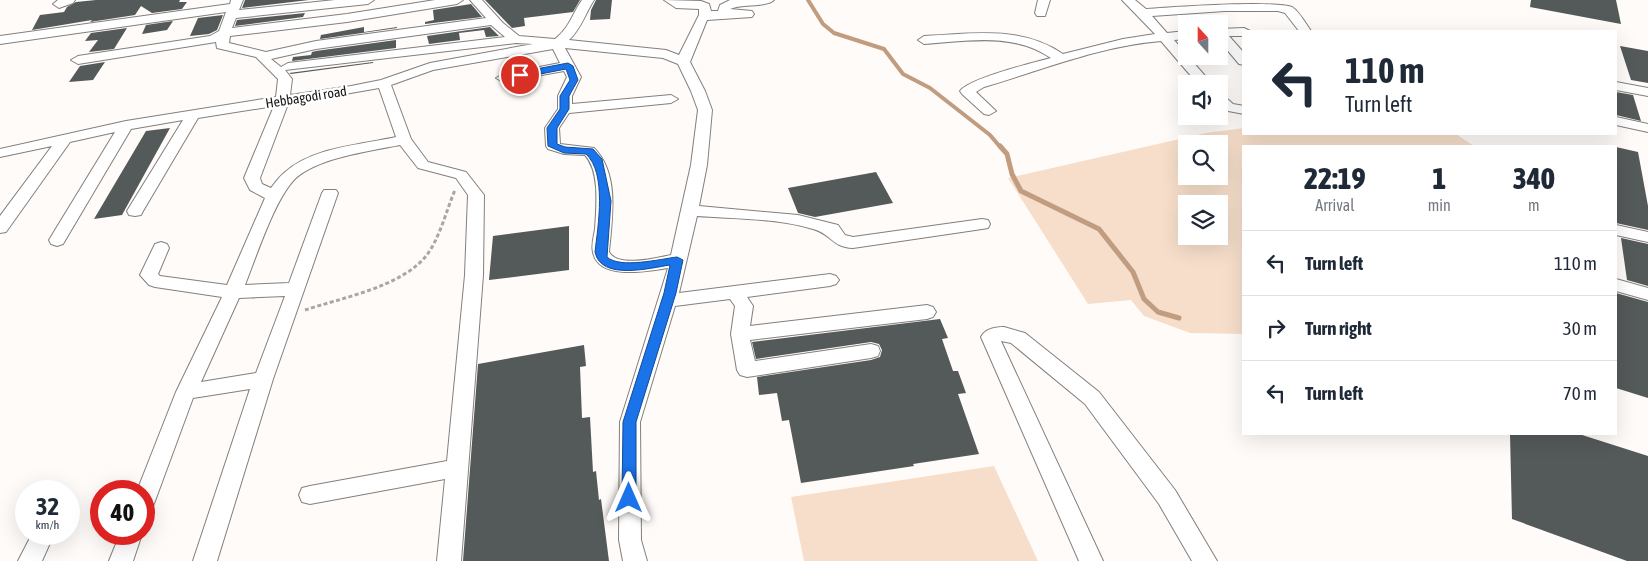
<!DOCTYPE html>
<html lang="en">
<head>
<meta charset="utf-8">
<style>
  body { margin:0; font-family:"Asap Condensed",sans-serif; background:#f2f2f3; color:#1f2937; height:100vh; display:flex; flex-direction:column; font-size:19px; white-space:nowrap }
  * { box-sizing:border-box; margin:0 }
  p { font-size:16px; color:#747a83 }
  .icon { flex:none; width:28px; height:28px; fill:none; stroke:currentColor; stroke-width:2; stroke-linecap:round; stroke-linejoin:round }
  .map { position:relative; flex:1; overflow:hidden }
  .details { position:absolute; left:1242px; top:145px; width:375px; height:290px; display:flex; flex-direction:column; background:#fff; border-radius:0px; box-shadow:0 5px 20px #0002 }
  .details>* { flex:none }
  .top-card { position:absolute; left:1242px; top:30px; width:375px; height:105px; border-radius:0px; box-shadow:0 5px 20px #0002; background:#fff; color:#1f2937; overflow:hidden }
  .needle { width:32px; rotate:339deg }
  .fabs { position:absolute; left:1178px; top:15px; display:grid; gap:10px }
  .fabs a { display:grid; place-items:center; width:50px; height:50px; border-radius:0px; background:#fff; box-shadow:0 5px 20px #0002; font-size:25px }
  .speed { position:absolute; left:15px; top:480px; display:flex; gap:10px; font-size:25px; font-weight:700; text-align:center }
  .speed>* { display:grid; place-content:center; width:65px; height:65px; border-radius:50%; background:#fff; box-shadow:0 5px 20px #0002; line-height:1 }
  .speed small { font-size:12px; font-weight:400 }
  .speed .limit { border:8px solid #d22; background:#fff; color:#111 }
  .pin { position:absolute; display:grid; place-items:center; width:42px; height:42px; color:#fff; margin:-21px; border:2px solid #fff; border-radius:50%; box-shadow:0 1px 5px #0007 }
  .me { position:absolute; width:55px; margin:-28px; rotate:0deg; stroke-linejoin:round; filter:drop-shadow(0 0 4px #0008) }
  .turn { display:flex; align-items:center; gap:18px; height:105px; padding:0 20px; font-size:22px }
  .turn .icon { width:65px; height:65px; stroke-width:2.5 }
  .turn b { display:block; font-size:35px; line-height:42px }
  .eta { display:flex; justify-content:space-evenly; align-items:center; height:85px; text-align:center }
  .eta b { font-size:30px; font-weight:800; line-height:35px }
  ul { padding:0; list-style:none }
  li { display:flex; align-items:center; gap:15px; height:65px; padding:0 20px; border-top:1px solid #e0e1e3 }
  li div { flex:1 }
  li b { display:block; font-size:19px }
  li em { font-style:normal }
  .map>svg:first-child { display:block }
</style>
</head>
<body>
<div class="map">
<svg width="1648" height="561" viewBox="0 0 1648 561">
  <rect width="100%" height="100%" fill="#fffbf8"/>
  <path fill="#f6deca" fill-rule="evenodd" d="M1244,128V134H1456L1474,146H1244V334L1190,333L1144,316L1131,300L1088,304L1008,178L1206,133ZM1186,144H1219V176H1186ZM1186,204H1219V236H1186Z
    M994,466L1038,561H804L791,497Z"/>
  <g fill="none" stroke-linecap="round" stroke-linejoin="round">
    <path stroke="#c09c80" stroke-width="4" d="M808,0L823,24L834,33L884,49L903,74L930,88L990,135L1001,148"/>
    <path stroke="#c09c80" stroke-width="5" d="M1000,146L1007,154L1012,174L1021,191L1099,229L1133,272L1144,299L1158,312L1179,318"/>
  </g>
  <path fill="#54595a" d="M96,0H180L179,2H187L182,9L152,13L141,6L135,15L90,22L92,20L32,30L40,15L64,12L67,7L76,2Z
    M245,0H309L242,8Z
    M485,0H580L573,12L524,18L525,26L512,28Z
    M596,0H612L610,19L590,20L591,10Z
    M1531,0H1616L1621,24L1530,7Z
    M471,4L482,17L425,24V22L434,20L433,10Z
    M305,13L303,17L235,26L237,20Z
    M223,15L217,30L209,34L190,36L198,18Z
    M173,21L167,30L142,34L146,25Z
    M364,27V32L397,27V28L320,39L321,35Z
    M490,27L499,36L486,37L484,30L459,33L460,40L429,44L427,36Z
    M127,28L114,49L89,52L98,40L85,41L91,33Z
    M396,40V48L292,61L293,57L311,55L312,52L316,51Z
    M1620,46L1648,51V83L1631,80Z
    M105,62L93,80L69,82L80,66Z
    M373,62V63L291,74L289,73Z
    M1616,92L1633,95L1641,121L1616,115Z
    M170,128L122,215L94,219L146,131Z
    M1616,147L1638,152L1648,206V230L1616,223Z
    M876,172L893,203L815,217L798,213L788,188Z
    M569,226V270L489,280L493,236Z
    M1621,238L1648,244V286L1627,280Z
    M1616,293L1648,302V398L1616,388Z
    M940,319L948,338L942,339L953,371H958L966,393L958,394L979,454L913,464L914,466L801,483L789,420L782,421L777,393L759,395L757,377L871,360L880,357L882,350L879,344L871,342L756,359L752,342Z
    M584,345L586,366L580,367L582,418L590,417L593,472L596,471L599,500L601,499L609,561H463L478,364Z
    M1510,434H1579L1648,456V561H1627L1512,519Z"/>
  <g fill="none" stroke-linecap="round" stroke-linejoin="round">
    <g stroke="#837f7c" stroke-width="2">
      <path id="minor" d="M58,0H75L73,3L59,8L53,4Z
        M231,0H243L239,10L335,0H374L368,4L236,18L232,28L347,14L435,0H463L457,4L347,22L230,36L229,43L266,52L316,41L486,18L470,0H482L503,23L519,36L555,39C570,27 571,16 582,0H594C585,14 581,29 569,40L666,50L679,55L699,15V9L676,8L664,0L701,1L709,4L711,11H718L720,5L730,0H774C765,8 743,3 730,9L752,11L754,14L752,17L707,20L690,62L705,91L712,110L707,165L699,206L798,215L838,225L845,235L853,237L982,219L988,220L990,224L988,228L982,229L853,248C831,247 832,234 813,229C776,218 735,219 697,216L679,293L830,274L836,276L839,280L836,284L830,286L747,297L753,306L750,326L927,305L933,307L936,312L933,317L927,319L750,340L755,361L871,344L878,346L880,351L878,356L871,358L747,377L740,375L737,370L731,334L735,306L730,299L675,306L640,422L641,540L647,561H623L619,540L620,422L668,268C648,271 598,281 593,252C591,245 594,236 595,229C596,215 597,201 596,187C595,175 593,164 585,155L564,154L548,149L546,146L545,128L558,109V96L567,77L564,71L503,82L496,78L503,74L560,63L553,49L433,70L391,85L411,139L428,162L466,172L484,195L483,275L461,561H437L445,479L310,504L302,502L299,495L302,488L310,486L447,461L465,275L468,195L456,178L418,168L400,145C370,151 314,158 293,181C274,202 256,257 245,285L289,283L322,193L324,190H336L338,193L273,379L217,561H193L250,389L193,398L155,501L152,508L144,510V491H137L176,392L222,297L155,287L149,285L140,275L155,244L161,242L167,244L169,248L158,274L160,276L227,285L265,198L250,190L244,178L274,106L198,118L143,211L141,215L135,216L129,215L127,211L183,120L131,129L63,244L57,246L51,244L49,240L115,132L70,142L6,232L0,233V216L52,146L0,157V149L126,121L276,97L278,79L256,57L217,48L216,42L78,64L71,60L78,56L210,36L219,31L226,12L0,44V36L230,4ZM491,25L505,37L288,63L281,67L271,59L316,49ZM516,43L533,44L430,63L381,80L351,86L290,95L292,79L285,70ZM565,48L663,58L678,64L691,91L698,110L691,165L671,255C656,258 618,268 609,252C612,218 620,174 594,148L560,144L559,128L569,113L671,103L678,99L671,95L572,104V96L581,77ZM379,88L396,137C360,145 312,147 284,173C279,177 275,183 271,188L262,184L260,178L288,104ZM285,296L256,373L201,382L239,298Z
        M1038,0H1050L1045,16H1037L1035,13Z
        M1122,0H1135L1146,9C1174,7 1270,0 1292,7C1299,11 1306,24 1311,31H1299L1285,13L1278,11H1225L1152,16L1167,33L1186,31V39L1174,40L1212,84H1198L1161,41C1100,46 1042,70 984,87L976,92L996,111L989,115L984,114L962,94L960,91C970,78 1032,63 1051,58C1013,32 967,41 924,44L918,40L924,36C972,34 1021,25 1063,54L1123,39L1155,34Z
        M1244,28L1250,31H1244V36H1229L1244,53V65L1239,64L1219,40V29Z
        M1616,82L1648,88V96L1616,90Z
        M1219,95L1224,96L1233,104L1244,106V114L1223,110L1219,106Z
        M1616,117L1648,124V132L1616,125Z
        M1616,225L1648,232V242L1616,235Z
        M1616,279L1648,288V300L1616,291Z
        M1004,327L1025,333L1099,392L1175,490L1217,561H1192L1159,504L1085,404L1011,343L1001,341L1103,561H1079L981,337C985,329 995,327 1004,327Z
        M32,534H54L42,561H18Z
        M120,534H142L133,561H109Z"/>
    </g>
    <path stroke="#a9a6a4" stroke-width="3" stroke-dasharray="4 2.5" stroke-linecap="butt" d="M305,310C341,298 401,287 426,256C440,238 446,211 455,190"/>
    <use href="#minor" fill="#fff" fill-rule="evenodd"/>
  </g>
  <path fill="#1a73e8" stroke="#114b97" d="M568,63L573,66L578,80L569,96V109L557,128V144L565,147L593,149L602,159L611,201L607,257C620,269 660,259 677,257L683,260L676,293L636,422V498L634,502L629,504L624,502L622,498L623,422L664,293L670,265C650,268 601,281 595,252C598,226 607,173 586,154L564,153L548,146L547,128L560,109V96L570,80L566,69L520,78L515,75L520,72Z"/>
  <g text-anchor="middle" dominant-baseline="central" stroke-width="5" stroke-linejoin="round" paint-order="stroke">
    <g font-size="14" fill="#191716" stroke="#fff">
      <text transform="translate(306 97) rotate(-9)">Hebbagodi road</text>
    </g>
  </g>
</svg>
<div class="fabs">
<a><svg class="needle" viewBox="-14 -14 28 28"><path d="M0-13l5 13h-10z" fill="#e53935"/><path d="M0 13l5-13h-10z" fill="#747a83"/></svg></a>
<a><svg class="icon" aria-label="sound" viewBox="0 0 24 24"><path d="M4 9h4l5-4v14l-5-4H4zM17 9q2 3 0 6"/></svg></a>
<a><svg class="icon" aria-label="search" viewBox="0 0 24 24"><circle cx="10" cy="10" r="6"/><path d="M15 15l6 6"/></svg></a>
<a><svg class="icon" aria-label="layers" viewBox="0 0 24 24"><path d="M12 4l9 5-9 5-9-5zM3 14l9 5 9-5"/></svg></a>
</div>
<div class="speed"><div>32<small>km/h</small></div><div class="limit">40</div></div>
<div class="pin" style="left:520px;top:75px;background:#d93025"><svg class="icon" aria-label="arrive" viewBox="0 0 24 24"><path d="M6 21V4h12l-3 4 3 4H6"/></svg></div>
<svg class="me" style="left:629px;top:498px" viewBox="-20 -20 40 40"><path d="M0-17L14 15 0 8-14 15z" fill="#1a73e8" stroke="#fff" stroke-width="4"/></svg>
<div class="top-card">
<div class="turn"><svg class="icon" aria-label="left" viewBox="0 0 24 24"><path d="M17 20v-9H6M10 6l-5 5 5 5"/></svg><div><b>110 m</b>Turn left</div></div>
</div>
<section class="details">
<div class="eta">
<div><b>22:19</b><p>Arrival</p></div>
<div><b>1</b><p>min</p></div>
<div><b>340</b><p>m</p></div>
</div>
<ul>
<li><svg class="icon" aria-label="left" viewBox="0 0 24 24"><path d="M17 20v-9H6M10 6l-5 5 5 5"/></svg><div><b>Turn left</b></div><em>110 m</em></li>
<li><svg class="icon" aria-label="right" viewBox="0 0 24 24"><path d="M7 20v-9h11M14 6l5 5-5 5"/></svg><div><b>Turn right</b></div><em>30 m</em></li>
<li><svg class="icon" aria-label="left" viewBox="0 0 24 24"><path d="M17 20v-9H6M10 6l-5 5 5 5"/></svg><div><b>Turn left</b></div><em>70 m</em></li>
</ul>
</section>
</div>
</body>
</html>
